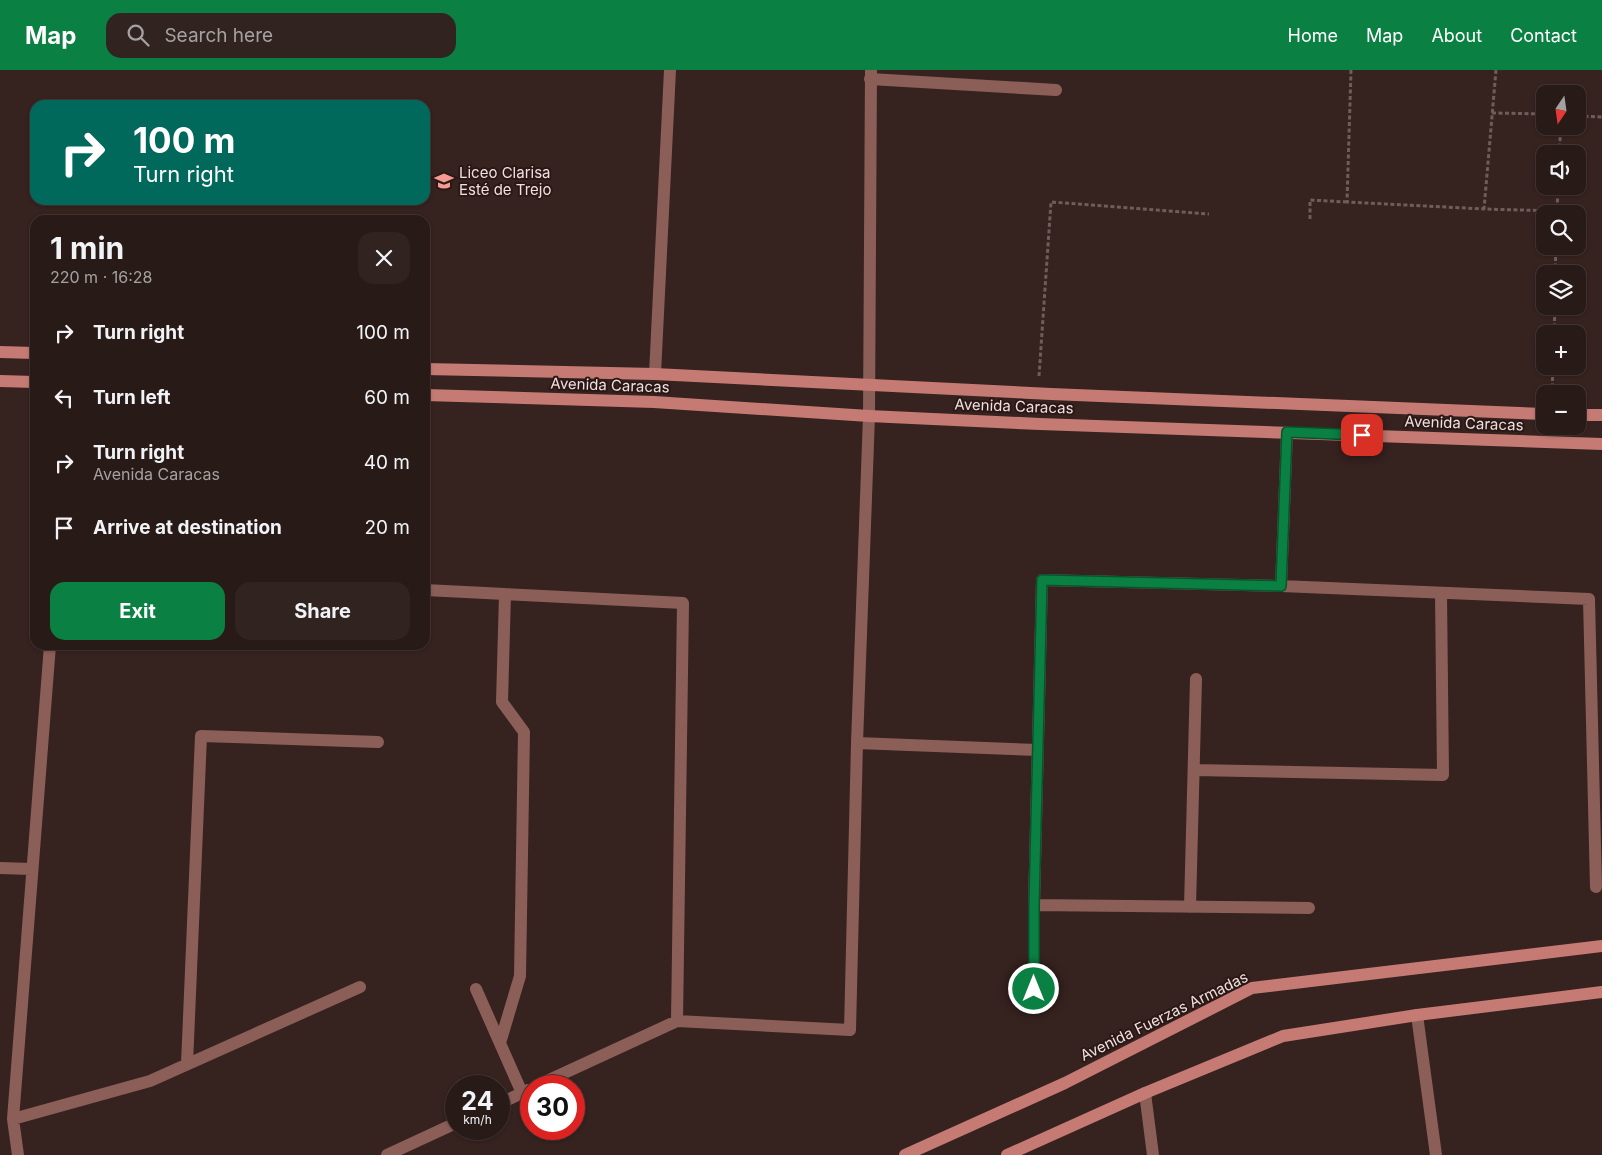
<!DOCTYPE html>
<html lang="en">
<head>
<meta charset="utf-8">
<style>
  body { margin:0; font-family:Inter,sans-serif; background:#302320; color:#f1f3f6; height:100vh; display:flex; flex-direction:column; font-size:19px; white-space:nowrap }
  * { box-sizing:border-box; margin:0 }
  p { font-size:16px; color:#a5a1a1 }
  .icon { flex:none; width:28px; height:28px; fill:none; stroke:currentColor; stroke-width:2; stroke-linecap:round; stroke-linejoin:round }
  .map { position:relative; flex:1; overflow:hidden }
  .drawer { position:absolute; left:30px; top:145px; width:400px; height:435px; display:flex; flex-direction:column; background:#281a17; border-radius:15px; box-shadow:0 1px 4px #0004,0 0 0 1px #443836 }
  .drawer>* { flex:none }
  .guide { position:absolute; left:30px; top:30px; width:400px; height:105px; border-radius:15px; box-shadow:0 1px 4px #0004,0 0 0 1px #443836; background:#00695c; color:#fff; overflow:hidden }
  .needle { width:32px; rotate:193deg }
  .buttons { position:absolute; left:1536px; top:15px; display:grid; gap:10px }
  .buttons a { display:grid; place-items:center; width:50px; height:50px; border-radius:10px; background:#281a17; box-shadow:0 1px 4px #0004,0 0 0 1px #443836; font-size:25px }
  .speed { position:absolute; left:445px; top:1005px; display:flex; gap:10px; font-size:25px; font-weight:700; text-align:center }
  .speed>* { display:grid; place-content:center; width:65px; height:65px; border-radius:50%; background:#281a17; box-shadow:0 1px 4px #0004,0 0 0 1px #443836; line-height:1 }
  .speed small { font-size:12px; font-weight:400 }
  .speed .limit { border:8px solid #d22; background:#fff; color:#111 }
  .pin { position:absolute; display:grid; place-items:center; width:42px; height:42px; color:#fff; margin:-21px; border-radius:10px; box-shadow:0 2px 8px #0006 }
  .me { position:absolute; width:55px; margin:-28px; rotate:0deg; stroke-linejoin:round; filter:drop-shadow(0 0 4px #0008) }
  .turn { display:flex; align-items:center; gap:18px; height:105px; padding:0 20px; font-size:22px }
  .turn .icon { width:65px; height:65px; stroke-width:2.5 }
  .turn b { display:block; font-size:35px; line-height:42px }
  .round { display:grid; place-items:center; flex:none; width:52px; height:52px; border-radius:15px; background:#302320 }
  .headline { display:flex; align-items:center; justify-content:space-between; height:85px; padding:0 20px }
  h1 { font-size:30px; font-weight:700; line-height:38px }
  .primary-button { display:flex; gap:10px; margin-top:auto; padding:10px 20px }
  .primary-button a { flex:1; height:58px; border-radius:15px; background:#0b8043; color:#fff; font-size:20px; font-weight:700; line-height:58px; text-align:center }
  .primary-button a+a { background:#302320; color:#f1f3f6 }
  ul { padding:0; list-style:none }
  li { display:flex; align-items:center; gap:15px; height:65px; padding:0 20px }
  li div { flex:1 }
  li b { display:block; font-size:19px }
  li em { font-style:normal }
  header { display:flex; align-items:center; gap:30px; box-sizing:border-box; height:70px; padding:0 25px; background:#0b8043; color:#fff }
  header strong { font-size:24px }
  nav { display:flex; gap:28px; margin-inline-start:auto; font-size:18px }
  .search { width:350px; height:45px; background:#302320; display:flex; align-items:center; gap:12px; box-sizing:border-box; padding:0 18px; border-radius:15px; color:#a5a1a1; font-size:19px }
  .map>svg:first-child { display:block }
</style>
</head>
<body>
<header>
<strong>Map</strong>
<div class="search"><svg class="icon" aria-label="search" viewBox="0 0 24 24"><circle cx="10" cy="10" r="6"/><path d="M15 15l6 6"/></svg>Search here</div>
<nav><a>Home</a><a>Map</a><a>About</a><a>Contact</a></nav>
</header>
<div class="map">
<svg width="1602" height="1085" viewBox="0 0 1602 1085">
  <rect width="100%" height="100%" fill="#36221f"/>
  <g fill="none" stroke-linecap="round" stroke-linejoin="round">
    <path stroke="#6f5d5b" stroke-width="3" stroke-dasharray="4 2.5" stroke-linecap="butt" d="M1351,0L1347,132L1484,139
      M1496,0L1484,139L1557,141L1558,116
      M1492,43L1545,44
      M1578,46L1602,47
      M1559,84L1561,56
      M1310,149V130L1347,132
      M1555,204L1556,176
      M1554,264L1555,236
      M1039,306L1051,132L1209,144
      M1552,324L1553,296"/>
    <path stroke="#8c5e58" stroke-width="12" d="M870,9L1056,20
      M655,304L670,0
      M1281,516L1287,362
      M425,520L683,533L677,951
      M857,673L1038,680
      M1194,700L1443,705L1441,523
      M0,798L32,799
      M1034,835L1309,838
      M1190,837L1196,609
      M476,919L522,1023
      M1034,919V835L1042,510L1281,516L1589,529L1596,817
      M1417,945L1436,1085
      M500,973L520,906L524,662L502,632L505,524
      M187,994L201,666L378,672
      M536,1016L677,951L850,960L857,673L869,346L871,0
      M1145,1023L1153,1085
      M499,1034L528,1020
      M13,1049L150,1011L360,917
      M18,1085L13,1049L50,575
      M387,1085L456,1053"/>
    <path stroke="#c57b73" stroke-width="12" d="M0,282L35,283
      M425,299L655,304L1051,324L1545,344
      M0,311L35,312
      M425,325L654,332L869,346L1040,354L1602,374
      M1578,345H1602
      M905,1085L1065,1013L1252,918L1602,876
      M1007,1085L1145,1023L1283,966L1417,945L1602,922"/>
  </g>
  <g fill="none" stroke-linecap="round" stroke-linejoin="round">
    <g stroke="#07532c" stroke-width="12">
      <path id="route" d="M1034,919V835L1042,510L1281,516L1287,362L1362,365"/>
    </g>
    <use href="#route" stroke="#0b8043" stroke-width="9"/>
  </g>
  <defs>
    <g id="school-bare" transform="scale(1.5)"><path d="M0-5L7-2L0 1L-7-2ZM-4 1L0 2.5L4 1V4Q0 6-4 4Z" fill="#f59c92" stroke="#2b1816" stroke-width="2.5" paint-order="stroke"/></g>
  </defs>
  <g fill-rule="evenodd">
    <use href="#school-bare" x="444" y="111"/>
  </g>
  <g text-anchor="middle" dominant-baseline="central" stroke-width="4" stroke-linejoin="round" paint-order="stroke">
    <g font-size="15" fill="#eee0de" stroke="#2b1816" text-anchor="start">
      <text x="459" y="102">Liceo Clarisa<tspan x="459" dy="17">Esté de Trejo</tspan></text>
    </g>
    <g font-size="15" fill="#eee0de" stroke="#2b1816">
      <text transform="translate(610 315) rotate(2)">Avenida Caracas</text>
      <text transform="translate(1014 336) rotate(2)">Avenida Caracas</text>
      <text transform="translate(1464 353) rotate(2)">Avenida Caracas</text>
      <text transform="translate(1164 946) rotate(-26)">Avenida Fuerzas Armadas</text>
    </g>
  </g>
</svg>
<div class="buttons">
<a><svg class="needle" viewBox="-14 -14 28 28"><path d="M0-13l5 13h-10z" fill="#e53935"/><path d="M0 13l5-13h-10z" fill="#a5a1a1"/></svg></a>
<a><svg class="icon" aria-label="sound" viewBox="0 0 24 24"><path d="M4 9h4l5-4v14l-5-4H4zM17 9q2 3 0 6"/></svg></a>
<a><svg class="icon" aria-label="search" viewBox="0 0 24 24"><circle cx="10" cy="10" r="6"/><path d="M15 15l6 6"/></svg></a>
<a><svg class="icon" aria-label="layers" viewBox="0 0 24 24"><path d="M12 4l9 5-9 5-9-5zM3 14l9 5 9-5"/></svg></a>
<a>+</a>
<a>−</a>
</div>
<div class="speed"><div>24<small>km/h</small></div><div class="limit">30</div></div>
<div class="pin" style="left:1362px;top:365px;background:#d93025"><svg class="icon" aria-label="arrive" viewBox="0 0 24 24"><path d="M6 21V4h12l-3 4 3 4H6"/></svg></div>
<svg class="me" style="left:1034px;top:919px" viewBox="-20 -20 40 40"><circle r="17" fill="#0b8043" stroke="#fff" stroke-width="3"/><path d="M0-11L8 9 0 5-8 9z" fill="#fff"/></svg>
<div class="guide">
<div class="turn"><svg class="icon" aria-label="right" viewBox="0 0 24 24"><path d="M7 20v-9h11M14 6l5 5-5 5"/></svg><div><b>100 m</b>Turn right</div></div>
</div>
<section class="drawer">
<div class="headline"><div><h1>1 min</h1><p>220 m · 16:28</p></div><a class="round"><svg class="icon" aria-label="close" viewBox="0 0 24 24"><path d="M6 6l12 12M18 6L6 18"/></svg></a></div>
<ul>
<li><svg class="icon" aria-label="right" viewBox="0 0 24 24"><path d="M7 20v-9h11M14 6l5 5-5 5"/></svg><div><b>Turn right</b></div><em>100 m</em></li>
<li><svg class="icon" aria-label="left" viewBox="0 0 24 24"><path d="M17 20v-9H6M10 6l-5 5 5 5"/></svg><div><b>Turn left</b></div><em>60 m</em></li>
<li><svg class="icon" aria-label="right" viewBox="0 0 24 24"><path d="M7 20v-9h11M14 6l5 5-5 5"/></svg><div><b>Turn right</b><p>Avenida Caracas</p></div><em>40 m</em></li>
<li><svg class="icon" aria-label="arrive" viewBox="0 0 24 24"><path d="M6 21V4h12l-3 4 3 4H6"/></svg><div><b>Arrive at destination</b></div><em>20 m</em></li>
</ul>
<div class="primary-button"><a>Exit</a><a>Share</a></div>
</section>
</div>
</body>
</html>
